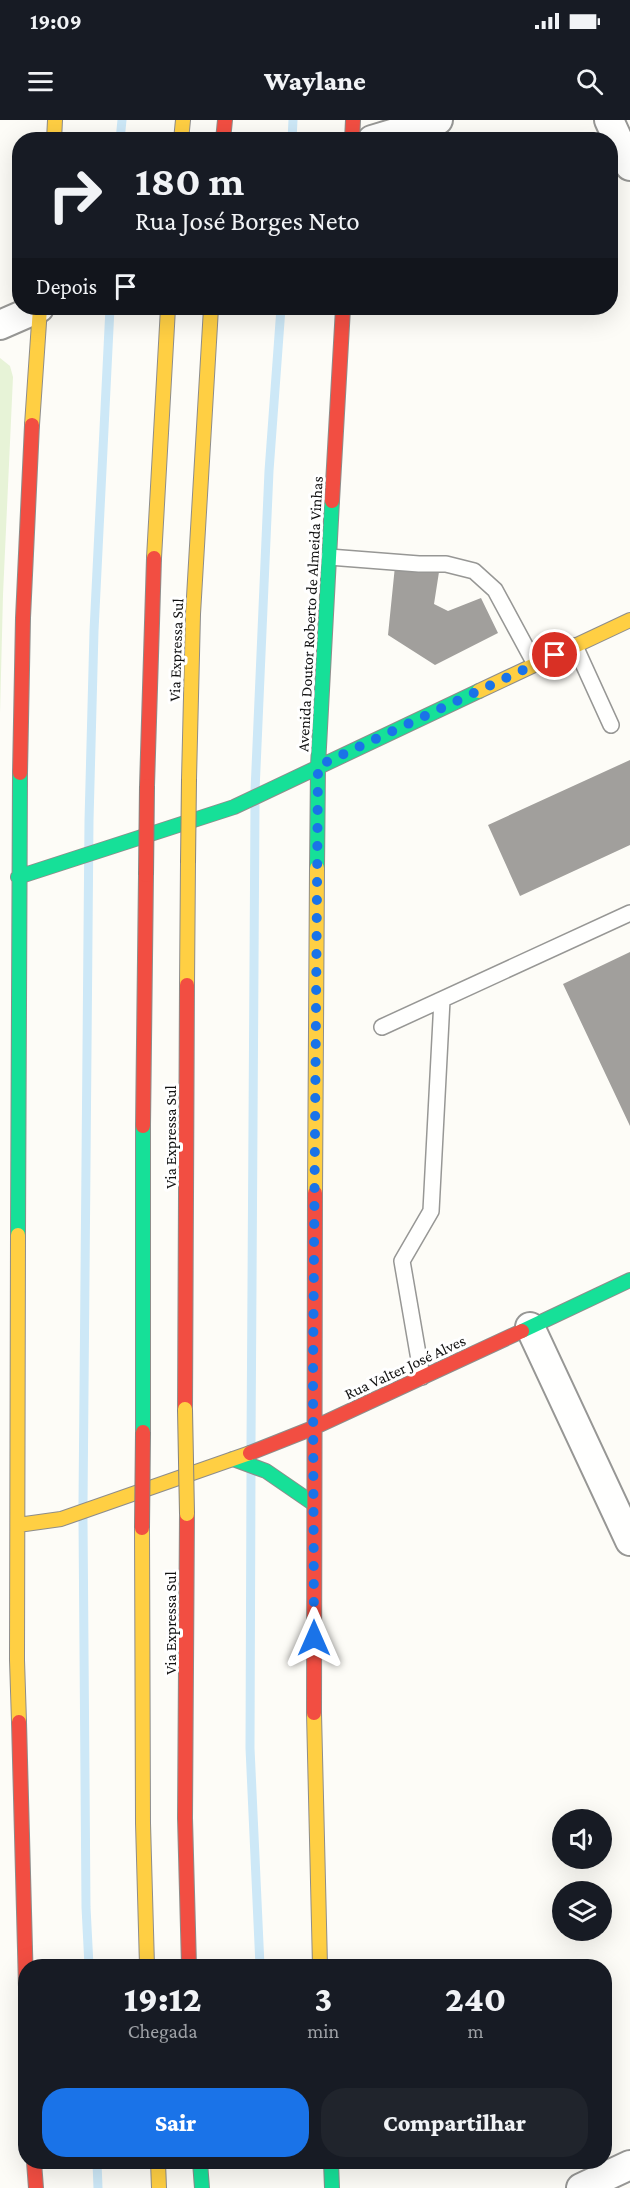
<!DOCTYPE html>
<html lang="pt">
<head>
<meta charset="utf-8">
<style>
  body { margin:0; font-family:"Crimson Pro",serif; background:#20242c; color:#f1f3f6; height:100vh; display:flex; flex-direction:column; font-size:22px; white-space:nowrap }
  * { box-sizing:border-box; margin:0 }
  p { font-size:20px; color:#9ea1a6 }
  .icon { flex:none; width:33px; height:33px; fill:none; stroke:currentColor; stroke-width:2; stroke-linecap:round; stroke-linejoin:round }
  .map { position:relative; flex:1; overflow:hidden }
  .drawer { position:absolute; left:18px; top:1839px; width:594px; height:210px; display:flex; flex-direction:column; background:#171b24; border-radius:24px; box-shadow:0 6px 24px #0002 }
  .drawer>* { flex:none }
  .guide { position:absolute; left:12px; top:12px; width:606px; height:183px; border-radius:24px; box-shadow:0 6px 24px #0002; background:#171b24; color:#f1f3f6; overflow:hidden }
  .controls { position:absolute; left:552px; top:1689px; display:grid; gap:12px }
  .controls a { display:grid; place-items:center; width:60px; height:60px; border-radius:50%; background:#171b24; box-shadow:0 6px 24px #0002; font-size:30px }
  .pin { position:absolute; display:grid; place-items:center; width:51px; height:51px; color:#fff; margin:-26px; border:3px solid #fff; border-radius:50%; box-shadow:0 2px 6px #0007 }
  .me { position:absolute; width:66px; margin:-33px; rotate:0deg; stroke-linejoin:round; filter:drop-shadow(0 0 4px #0008) }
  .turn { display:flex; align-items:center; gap:21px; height:126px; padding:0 24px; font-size:27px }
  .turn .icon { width:78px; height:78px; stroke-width:2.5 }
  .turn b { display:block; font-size:42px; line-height:51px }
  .then { display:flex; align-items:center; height:57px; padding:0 24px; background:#0003; gap:12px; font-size:22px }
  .eta { display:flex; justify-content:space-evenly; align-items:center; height:102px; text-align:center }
  .eta b { font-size:36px; font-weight:800; line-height:42px }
  .button { display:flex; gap:12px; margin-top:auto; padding:12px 24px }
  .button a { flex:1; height:69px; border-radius:24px; background:#1a73e8; color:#fff; font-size:24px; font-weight:800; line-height:69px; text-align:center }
  .button a+a { background:#20242c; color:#f1f3f6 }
  .status { display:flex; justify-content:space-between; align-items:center; height:42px; padding:0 30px; background:#171b24; direction:ltr }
  .status svg { height:16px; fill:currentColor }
  header { display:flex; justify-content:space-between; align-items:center; height:78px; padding:0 24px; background:#171b24; font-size:27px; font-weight:800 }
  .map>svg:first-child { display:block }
</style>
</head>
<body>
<div class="status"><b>19:09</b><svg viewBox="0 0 49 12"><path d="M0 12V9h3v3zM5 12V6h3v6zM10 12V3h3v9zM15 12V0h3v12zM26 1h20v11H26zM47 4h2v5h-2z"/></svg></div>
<header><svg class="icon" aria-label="menu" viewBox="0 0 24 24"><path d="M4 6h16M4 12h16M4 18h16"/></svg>Waylane<svg class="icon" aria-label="search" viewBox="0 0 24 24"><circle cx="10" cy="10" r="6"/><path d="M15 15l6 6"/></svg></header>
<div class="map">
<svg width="630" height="2068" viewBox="0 0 630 2068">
  <rect width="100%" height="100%" fill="#fdfcf7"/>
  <path fill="#e7f3d7" d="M0,238L10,246L13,257L3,475L0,594Z"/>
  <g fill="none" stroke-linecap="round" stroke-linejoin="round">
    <path stroke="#cde8f7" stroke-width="9" d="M120,20L122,0
      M292,20L293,0
      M255,671L269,351L281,188
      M251,1325L255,685
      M251,1351L250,1628L260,1846
      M83,1385L89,701L94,511L110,188
      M83,1399L86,1787L89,1846
      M97,2042L98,2068"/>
  </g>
  <path fill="#a19f9c" d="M395,446L439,452L434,484L448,491L481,478L498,513L435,545L388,515Z
    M630,640V725L520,776L488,705Z
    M630,832V1006L563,864Z"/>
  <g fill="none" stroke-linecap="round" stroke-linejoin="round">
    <g stroke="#979795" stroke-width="18">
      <path id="lane" d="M329,437L419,444H446L474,451L495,470L535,544
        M575,526L611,605
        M382,907L630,793
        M422,1257L402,1141L431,1091L442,880"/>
    </g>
    <g stroke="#979795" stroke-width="32">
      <path id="street" d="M609,0L630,46
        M372,20L438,0
        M0,205L39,188
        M530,1207L630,1421
        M581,2068L630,2045"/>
    </g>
    <g stroke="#8e8d8b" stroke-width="16">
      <path id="fast" d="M317,748L318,646L332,381
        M18,757L234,687L479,571
        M18,1115L20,653
        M522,1211L630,1160
        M143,1312V1006
        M233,1339L266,1351L314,1384
        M200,2042L202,2068
        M331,2042L332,2068"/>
    </g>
    <g stroke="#8e8d8b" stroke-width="16">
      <path id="slow" d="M54,20L55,0
        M181,20L183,0
        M32,305L40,188
        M154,438L168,188
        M479,571L630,500
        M189,659L193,494L211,188
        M187,865L188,743
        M315,1073L317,748
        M18,1115L17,1540L19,1602
        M18,1405L61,1399L250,1333
        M142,1408L143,1703L147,1846
        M314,1593L320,1846
        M158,2042L159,2068"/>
    </g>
    <g stroke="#8e8d8b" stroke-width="16">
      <path id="jam" d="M223,20L225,0
        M352,20L353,0
        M332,381L343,188
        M20,653L23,498L32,305
        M147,666L154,438
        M143,1006L146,755
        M185,1289L187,865
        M250,1333L313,1308L522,1211
        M187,1394L185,1698L189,1846
        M314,1593L315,1073
        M19,1602L26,1867
        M34,2042L36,2068"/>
    </g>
    <use href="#lane" stroke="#fffffe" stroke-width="15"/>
    <use href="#street" stroke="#fffffe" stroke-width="28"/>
    <use href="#fast" stroke="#16e098" stroke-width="14"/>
    <use href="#slow" stroke="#ffcf43" stroke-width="14"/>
    <use href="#jam" stroke="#f24e42" stroke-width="14"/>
    <g stroke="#858482" stroke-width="16" stroke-linecap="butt">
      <path id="slow-bridge" d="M188,743L189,659
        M185,1289L187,1394"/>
    </g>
    <g stroke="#858482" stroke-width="16" stroke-linecap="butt">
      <path id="jam-bridge" d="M146,755L147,666
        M142,1408L143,1312"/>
    </g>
    <use href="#slow-bridge" stroke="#ffcf43" stroke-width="14"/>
    <use href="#jam-bridge" stroke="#f24e42" stroke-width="14"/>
  </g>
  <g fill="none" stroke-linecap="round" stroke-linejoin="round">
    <path stroke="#1a73e8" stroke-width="10" stroke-dasharray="0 18" d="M314,1518L313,1256L318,646L555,535"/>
  </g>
  <g text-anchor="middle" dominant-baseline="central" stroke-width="6" stroke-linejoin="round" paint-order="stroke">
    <g font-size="16" fill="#111" stroke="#fff">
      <text transform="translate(310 494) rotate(-87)">Avenida Doutor Roberto de Almeida Vinhas</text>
      <text transform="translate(176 530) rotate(-88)">Via Expressa Sul</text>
      <text transform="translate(170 1017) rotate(-90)">Via Expressa Sul</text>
      <text transform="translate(405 1247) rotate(-25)">Rua Valter José Alves</text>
      <text transform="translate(170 1503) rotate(-90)">Via Expressa Sul</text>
    </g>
  </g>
</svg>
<div class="controls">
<a><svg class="icon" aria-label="sound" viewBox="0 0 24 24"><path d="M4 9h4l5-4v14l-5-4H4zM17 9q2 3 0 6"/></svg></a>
<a><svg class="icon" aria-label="layers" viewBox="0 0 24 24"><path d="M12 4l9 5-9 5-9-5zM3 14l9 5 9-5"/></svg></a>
</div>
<div class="pin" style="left:555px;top:535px;background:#d93025"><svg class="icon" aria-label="arrive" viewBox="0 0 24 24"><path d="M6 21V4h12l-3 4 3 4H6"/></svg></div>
<svg class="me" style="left:314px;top:1518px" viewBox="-20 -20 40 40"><path d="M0-17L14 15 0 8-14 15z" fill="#1a73e8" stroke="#fff" stroke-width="4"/></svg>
<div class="guide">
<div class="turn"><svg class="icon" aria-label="right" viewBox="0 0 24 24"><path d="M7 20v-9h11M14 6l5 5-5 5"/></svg><div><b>180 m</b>Rua José Borges Neto</div></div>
<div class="then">Depois<svg class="icon" aria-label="arrive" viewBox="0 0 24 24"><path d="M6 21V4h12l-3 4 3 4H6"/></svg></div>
</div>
<section class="drawer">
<div class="eta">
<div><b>19:12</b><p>Chegada</p></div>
<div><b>3</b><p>min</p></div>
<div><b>240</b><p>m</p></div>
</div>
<div class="button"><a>Sair</a><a>Compartilhar</a></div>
</section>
</div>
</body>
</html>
